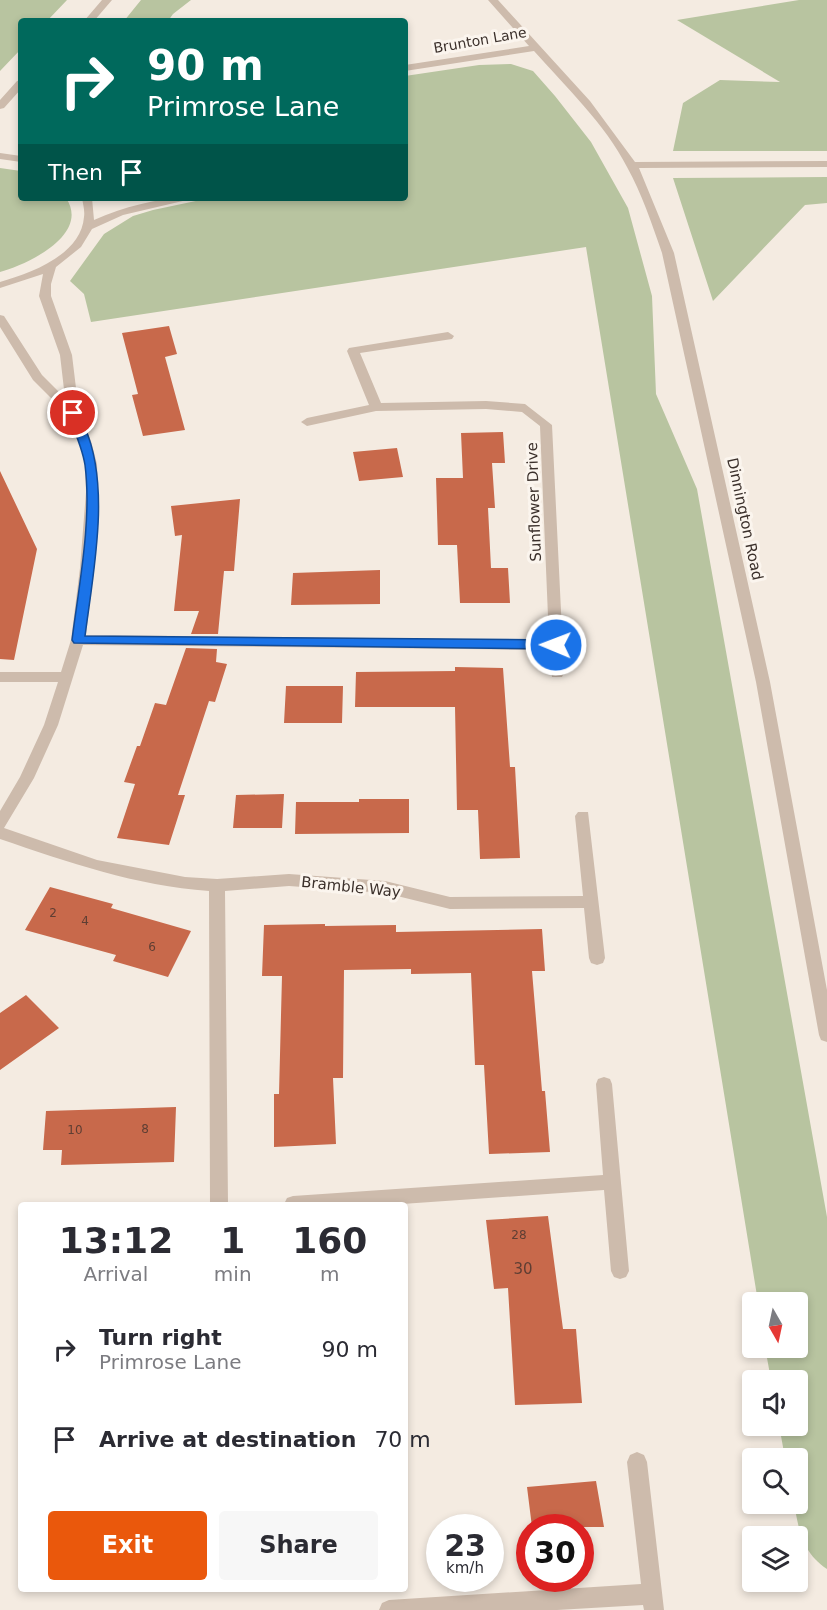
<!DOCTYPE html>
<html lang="en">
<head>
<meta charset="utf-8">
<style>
  body { margin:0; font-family:"DejaVu Sans",sans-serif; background:#f7f7f7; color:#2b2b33; height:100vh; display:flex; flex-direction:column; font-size:22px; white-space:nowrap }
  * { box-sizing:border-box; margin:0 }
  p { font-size:20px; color:#7c7c81 }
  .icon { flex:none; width:33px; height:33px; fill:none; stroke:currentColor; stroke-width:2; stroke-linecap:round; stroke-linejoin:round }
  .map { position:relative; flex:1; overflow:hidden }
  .drawer { position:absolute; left:18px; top:1202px; width:390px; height:390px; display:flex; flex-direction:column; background:#fff; border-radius:6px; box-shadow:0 3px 9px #0003 }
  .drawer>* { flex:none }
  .banner { position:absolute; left:18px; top:18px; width:390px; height:183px; border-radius:6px; box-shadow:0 3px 9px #0003; background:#00695c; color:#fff; overflow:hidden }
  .needle { width:39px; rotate:171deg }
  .tools { position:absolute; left:742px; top:1292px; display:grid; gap:12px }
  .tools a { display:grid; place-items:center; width:66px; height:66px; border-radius:6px; background:#fff; box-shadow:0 3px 9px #0003; font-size:30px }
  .speed { position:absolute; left:426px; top:1514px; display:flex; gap:12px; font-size:30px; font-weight:700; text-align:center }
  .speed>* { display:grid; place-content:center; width:78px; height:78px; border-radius:50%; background:#fff; box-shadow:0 3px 9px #0003; line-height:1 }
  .speed small { font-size:15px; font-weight:400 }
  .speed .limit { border:9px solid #d22; background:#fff; color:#111 }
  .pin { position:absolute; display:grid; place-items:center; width:51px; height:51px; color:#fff; margin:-26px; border:3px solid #fff; border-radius:50%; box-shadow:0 2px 6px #0007 }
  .me { position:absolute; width:66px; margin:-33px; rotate:271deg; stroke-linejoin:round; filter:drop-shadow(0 0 4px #0008) }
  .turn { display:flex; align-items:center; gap:21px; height:126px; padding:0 30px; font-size:27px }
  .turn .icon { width:78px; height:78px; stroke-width:2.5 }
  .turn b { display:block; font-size:42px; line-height:51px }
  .then { display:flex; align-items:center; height:57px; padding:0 30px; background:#0003; gap:12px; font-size:22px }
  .eta { display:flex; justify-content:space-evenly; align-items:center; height:102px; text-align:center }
  .eta b { font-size:36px; font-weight:700; line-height:42px }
  .primary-button { display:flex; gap:12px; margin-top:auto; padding:12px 30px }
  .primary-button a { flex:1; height:69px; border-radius:6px; background:#ea580c; color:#fff; font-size:24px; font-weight:700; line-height:69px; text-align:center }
  .primary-button a+a { background:#f7f7f7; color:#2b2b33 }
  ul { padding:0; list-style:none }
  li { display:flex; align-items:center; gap:18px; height:90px; padding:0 30px }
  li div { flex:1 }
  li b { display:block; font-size:22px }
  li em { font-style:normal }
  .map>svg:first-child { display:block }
</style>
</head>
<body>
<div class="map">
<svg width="827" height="1610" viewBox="0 0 827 1610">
  <rect width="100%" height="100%" fill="#f4ebe1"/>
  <path fill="#b8c4a0" d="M0,0H67L47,21H21V49L0,71Z
    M141,0H191L173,14L168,21H124Z
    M799,0H827V151H673L683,103L720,80L780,82L677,20Z
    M511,64L533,71L555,96L591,142L628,208L652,296L656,394L697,489L827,1217V1569C802,1552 799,1531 794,1503H798V1458H785L779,1425H798V1380H771L765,1347H798V1302H758L586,247L91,322L84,294L70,281L104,234L133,216L153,210L210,198H405V76L479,65Z
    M0,168L21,171V198H66C91,235 26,265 0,272Z
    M827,177V203L805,205L713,301L673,178Z"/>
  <path fill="#c8694b" d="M169,326L177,354L165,357L185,430L143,436L132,395L138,394L122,333Z
    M503,432L505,463H492L495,508H488L491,568H508L510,603H460L457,545H438L436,478H463L461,433Z
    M397,448L403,477L359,481L353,452Z
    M0,471L37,549L14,660L0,659Z
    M240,499L234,571H224L218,634H191L199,611H174L182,535L175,536L171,506Z
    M380,570V604L291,605L293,573Z
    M186,648L217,649L216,662L227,664L215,702L209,701L178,795H185L169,845L117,838L135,784L124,782L137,746H140L155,703L166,705Z
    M455,667L503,668L510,767H515L520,858L480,859L478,810H457L455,707H355L356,672L455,671Z
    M286,686H343L342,723H284Z
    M284,794L282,828H233L236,795Z
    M359,799H409V833L295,834L296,802H359Z
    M50,887L113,904L111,908L191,931L168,977L113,961L116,955L25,930Z
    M325,924V926L396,925V932L542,929L545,971H532L542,1091H545L550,1152L489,1154L484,1065H475L471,973L411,974V969L344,970L343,1078H333L336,1144L274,1147V1094H279L282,976H262L264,925Z
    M26,995L59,1028L0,1070V1013Z
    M176,1107L174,1162L61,1165L62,1150H43L46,1111Z
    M548,1216L563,1329H576L582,1403L515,1405L508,1288L494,1289L486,1220Z
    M596,1481L604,1527H532L527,1487Z"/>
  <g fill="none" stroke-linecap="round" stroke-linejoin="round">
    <path fill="#cdbbac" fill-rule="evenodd" d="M102,0H112L94,21H84Z
      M488,0H498L590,101L635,162L827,161V167L639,168L674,253L770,682L827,990V1042L821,1040L819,1035L756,682L662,253C652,224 642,194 627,167C606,125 565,86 534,51L405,71V65L529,46Z
      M21,80V89L4,108L0,109V100L17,81Z
      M0,153L21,156V162L0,159Z
      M82,198H92L94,220C124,207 156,198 188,198L187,200L123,215L92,229L81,247L56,267L51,284V296L72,355L79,413L91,441L97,464L98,492L94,568L86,635L549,640L540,426L522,412L486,409L376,411L307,426L301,422L307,418L369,405L347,351L349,348L448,332L454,336L452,339L360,353L381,403L486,401L525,404L552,425L564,673L562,677H552L549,650L83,645L58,725L34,778L4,828L97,860L185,877L217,879L289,874L385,881L450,897L583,896L575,816L578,812H588L605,958L603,963L597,965L591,963L589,958L584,908L450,909L385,893L289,886L225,891L228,1204H210L209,891C136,886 68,862 0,839V811L20,777L44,725L58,682H0V672H61L71,640L80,568L86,492L85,464L79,441L68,415L33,380L0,327V315L4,316L42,375L65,398L60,355L39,296L43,274L0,288V282C31,273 81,255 84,217C85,211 83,204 82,198Z
      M604,1077L610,1079L612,1084L629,1271L626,1277L620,1279L614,1277L611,1271L604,1190L402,1204H284L287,1198L293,1196L603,1175L596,1084L598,1079Z
      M637,1452L644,1455L647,1462L664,1610H644L643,1605L557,1610H379L382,1603L389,1600L641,1584L627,1462L630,1455Z"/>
  </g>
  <path fill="#1a73e8" stroke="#114b97" stroke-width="1.5" d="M73,409C80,412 82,421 85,428C111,487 93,573 85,636L556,640L562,645L556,649L74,643L72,640C79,585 92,520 85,465C82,446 74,430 67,413Z"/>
  <g text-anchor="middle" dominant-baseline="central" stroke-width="6" stroke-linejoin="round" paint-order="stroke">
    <g font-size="12" fill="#5e3e33">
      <text x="53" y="913">2</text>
      <text x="85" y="921">4</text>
      <text x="152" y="947">6</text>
      <text x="145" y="1129">8</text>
      <text x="75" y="1130">10</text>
      <text x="519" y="1235">28</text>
    </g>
    <g font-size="14" fill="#3b302b" stroke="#fbf5ee">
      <text transform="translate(480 40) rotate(-10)">Brunton Lane</text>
    </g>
    <g font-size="15" fill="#3b302b" stroke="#fbf5ee">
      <text transform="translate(534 502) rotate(-92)">Sunflower Drive</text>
      <text transform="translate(745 519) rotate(78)">Dinnington Road</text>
      <text transform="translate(351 887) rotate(6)">Bramble Way</text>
    </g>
    <g font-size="15" fill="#5e3e33">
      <text x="523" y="1269">30</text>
    </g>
  </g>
</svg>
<div class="tools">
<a><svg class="needle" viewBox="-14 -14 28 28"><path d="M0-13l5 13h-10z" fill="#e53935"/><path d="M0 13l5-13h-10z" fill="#7c7c81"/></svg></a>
<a><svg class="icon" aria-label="sound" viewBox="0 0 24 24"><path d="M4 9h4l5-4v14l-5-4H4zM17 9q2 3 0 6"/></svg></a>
<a><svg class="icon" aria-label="search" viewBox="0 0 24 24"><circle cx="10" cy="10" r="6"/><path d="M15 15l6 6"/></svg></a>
<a><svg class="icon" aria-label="layers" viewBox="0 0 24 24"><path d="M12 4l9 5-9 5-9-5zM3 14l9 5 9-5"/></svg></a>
</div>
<div class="speed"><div>23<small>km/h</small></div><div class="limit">30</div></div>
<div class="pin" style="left:73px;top:413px;background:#d93025"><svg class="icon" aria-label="arrive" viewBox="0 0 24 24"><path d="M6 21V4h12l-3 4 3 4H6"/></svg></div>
<svg class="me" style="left:556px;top:645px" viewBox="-20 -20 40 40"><circle r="17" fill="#1a73e8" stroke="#fff" stroke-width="3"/><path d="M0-11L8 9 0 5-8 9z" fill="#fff"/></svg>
<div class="banner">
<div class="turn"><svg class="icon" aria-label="right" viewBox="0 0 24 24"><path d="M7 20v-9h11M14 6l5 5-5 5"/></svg><div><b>90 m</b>Primrose Lane</div></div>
<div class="then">Then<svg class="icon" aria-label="arrive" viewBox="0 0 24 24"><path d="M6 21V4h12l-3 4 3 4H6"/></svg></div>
</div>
<section class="drawer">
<div class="eta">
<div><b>13:12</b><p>Arrival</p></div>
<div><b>1</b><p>min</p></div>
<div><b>160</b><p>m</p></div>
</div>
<ul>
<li><svg class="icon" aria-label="right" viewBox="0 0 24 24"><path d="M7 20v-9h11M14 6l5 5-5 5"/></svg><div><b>Turn right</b><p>Primrose Lane</p></div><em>90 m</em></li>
<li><svg class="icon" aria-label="arrive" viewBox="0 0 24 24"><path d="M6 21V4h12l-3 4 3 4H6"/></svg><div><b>Arrive at destination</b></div><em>70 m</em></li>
</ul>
<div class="primary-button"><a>Exit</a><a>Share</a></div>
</section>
</div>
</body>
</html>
